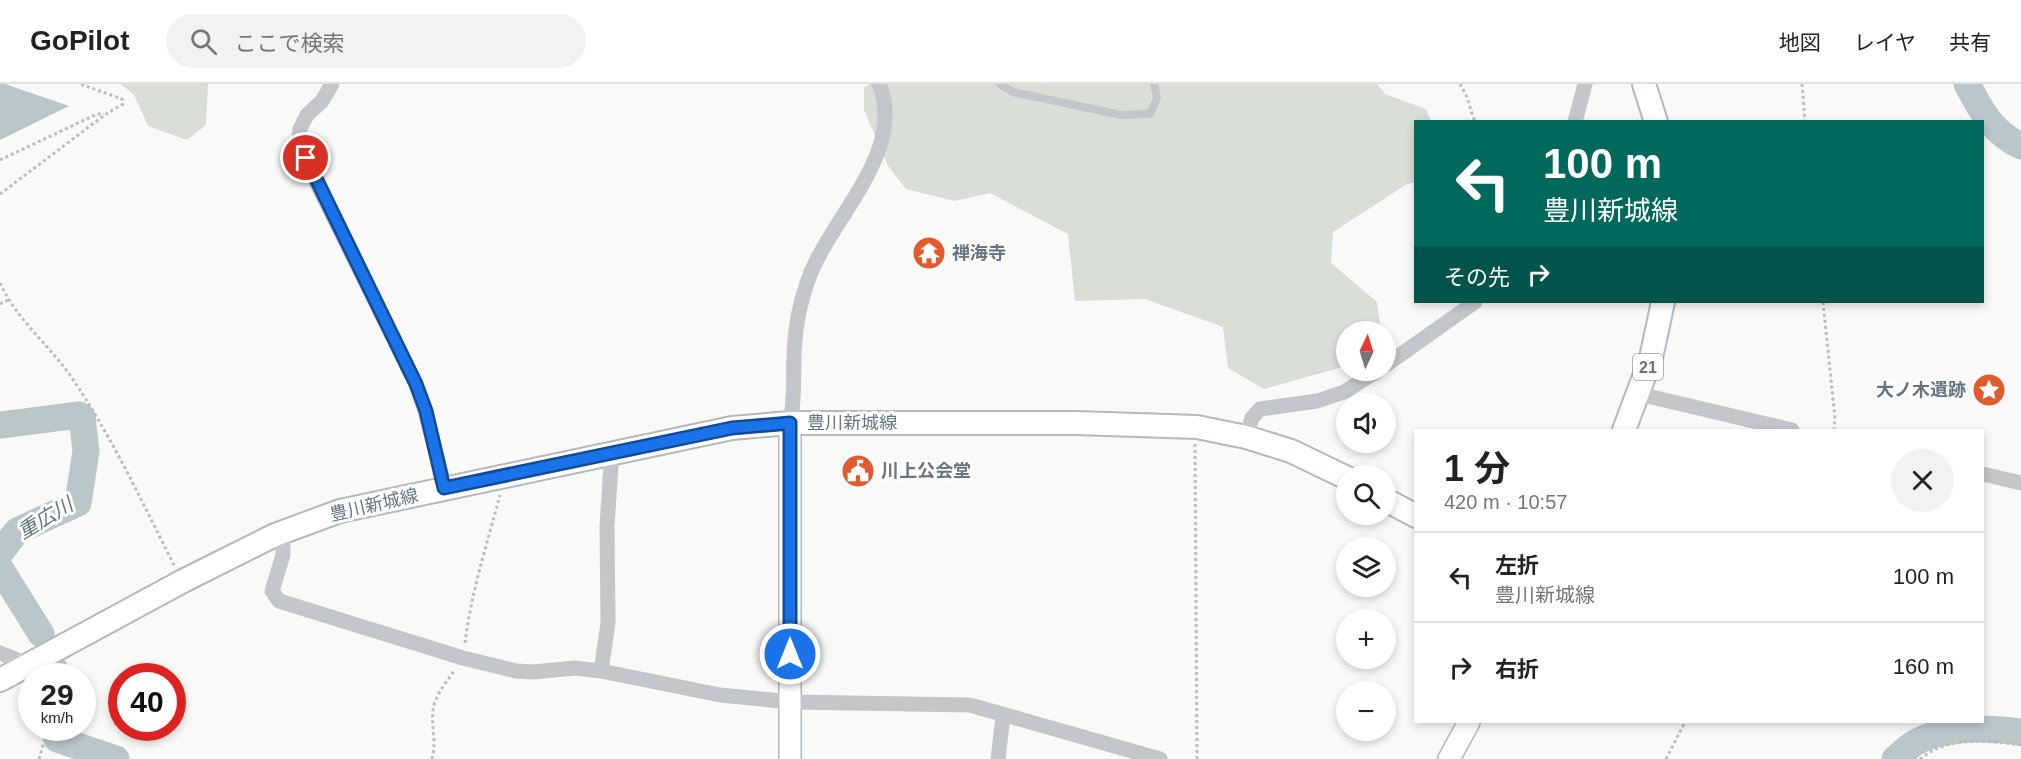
<!DOCTYPE html>
<html lang="ja">
<head>
<meta charset="utf-8">
<style>
  body { margin:0; font-family:Helvetica,"Noto Sans JP",sans-serif; background:#f2f2f2; color:#222; height:100vh; display:flex; flex-direction:column; font-size:22px; white-space:nowrap }
  * { box-sizing:border-box; margin:0 }
  p { font-size:20px; color:#767676 }
  .icon { flex:none; width:33px; height:33px; fill:none; stroke:currentColor; stroke-width:2; stroke-linecap:round; stroke-linejoin:round }
  .map { position:relative; flex:1; overflow:hidden }
  .sheet { position:absolute; left:1414px; top:345px; width:570px; height:294px; display:flex; flex-direction:column; background:#fff; border-radius:0px; box-shadow:0 3px 9px #0003 }
  .sheet>* { flex:none }
  .hud { position:absolute; left:1414px; top:36px; width:570px; height:183px; border-radius:0px; box-shadow:0 3px 9px #0003; background:#00695c; color:#fff; overflow:hidden }
  .needle { width:39px; rotate:4deg }
  .tools { position:absolute; left:1336px; top:237px; display:grid; gap:12px }
  .tools a { display:grid; place-items:center; width:60px; height:60px; border-radius:50%; background:#fff; box-shadow:0 3px 9px #0003; font-size:30px }
  .speed { position:absolute; left:18px; top:579px; display:flex; gap:12px; font-size:30px; font-weight:700; text-align:center }
  .speed>* { display:grid; place-content:center; width:78px; height:78px; border-radius:50%; background:#fff; box-shadow:0 3px 9px #0003; line-height:1 }
  .speed small { font-size:15px; font-weight:400 }
  .speed .limit { border:9px solid #d22; background:#fff; color:#111 }
  .pin { position:absolute; display:grid; place-items:center; width:51px; height:51px; color:#fff; margin:-26px; border:3px solid #fff; border-radius:50%; box-shadow:0 2px 6px #0007 }
  .me { position:absolute; width:66px; margin:-33px; rotate:0deg; stroke-linejoin:round; filter:drop-shadow(0 0 4px #0008) }
  .turn { display:flex; align-items:center; gap:21px; height:126px; padding:0 30px; font-size:27px }
  .turn .icon { width:78px; height:78px; stroke-width:2.5 }
  .turn b { display:block; font-size:42px; line-height:51px }
  .then { display:flex; align-items:center; height:57px; padding:0 30px; background:#0003; gap:12px; font-size:22px }
  .round { display:grid; place-items:center; flex:none; width:63px; height:63px; border-radius:32px; background:#f2f2f2 }
  .head { display:flex; align-items:center; justify-content:space-between; height:102px; padding:0 30px }
  h1 { font-size:36px; font-weight:700; line-height:45px }
  ul { padding:0; list-style:none }
  li { display:flex; align-items:center; gap:18px; height:90px; padding:0 30px; border-top:2px solid #e0e0e0 }
  li div { flex:1 }
  li b { display:block; font-size:22px }
  li em { font-style:normal }
  header { display:flex; align-items:center; gap:36px; box-sizing:border-box; height:84px; padding:0 30px; background:#fff; border-bottom:2px solid #e0e0e0 }
  header strong { font-size:28px }
  nav { display:flex; gap:33px; margin-inline-start:auto; font-size:21px }
  .search { width:420px; height:54px; background:#f2f2f2; display:flex; align-items:center; gap:15px; box-sizing:border-box; padding:0 21px; border-radius:33px; color:#767676; font-size:22px }
  .map>svg:first-child { display:block }
</style>
</head>
<body>
<header>
<strong>GoPilot</strong>
<div class="search"><svg class="icon" aria-label="search" viewBox="0 0 24 24"><circle cx="10" cy="10" r="6"/><path d="M15 15l6 6"/></svg>ここで検索</div>
<nav><a>地図</a><a>レイヤ</a><a>共有</a></nav>
</header>
<div class="map">
<svg width="2021" height="675" viewBox="0 0 2021 675">
  <rect width="100%" height="100%" fill="#f9f9f7"/>
  <path fill="#d9ded6" d="M121,0H208L206,41L187,56L148,42L134,11Z
    M870,0H1377L1385,10L1426,25L1431,37L1416,38V98L1407,100L1333,148L1331,179L1377,218L1381,247L1347,248V280L1343,283L1264,305L1228,284L1223,243L1145,215L1075,217L1068,150L990,109L955,117L906,105L888,82L864,26V4Z"/>
  <path fill="#bac6ca" d="M0,0H5L69,22L0,56Z"/>
  <g fill="none" stroke-linecap="round" stroke-linejoin="round">
    <path stroke="#bac6ca" stroke-width="27" d="M1967,0C1982,28 1992,48 2021,62
      M0,341L79,331L82,333L86,367L78,419L17,447L0,469
      M0,484L41,550
      M55,586L56,592
      M58,644L57,655L116,675
      M1895,675C1901,670 1907,664 1913,660C1944,641 1987,644 2021,648"/>
    <g stroke="#b3b9be" stroke-width="24">
      <path id="secondary" d="M790,339V675
        M1449,675L1469,638"/>
    </g>
    <g stroke="#b4b9bd" stroke-width="26">
      <path id="primary" d="M1644,0L1656,38
        M1624,346L1651,274L1663,218
        M1386,416L1416,432
        M0,596L183,497L275,451L340,427L732,344L790,339H1076L1197,343L1246,353L1291,367L1347,394"/>
    </g>
    <path stroke="#bbbec1" stroke-width="3" stroke-dasharray="3 3" stroke-linecap="butt" d="M1460,0L1466,11L1475,38
      M1802,0L1805,38
      M0,76L97,30H104
      M0,110L106,30L123,20L122,15L80,0
      M0,199C17,237 52,263 74,297C113,355 143,420 175,483
      M1823,218L1835,334L1834,346
      M0,220L8,216
      M1195,360L1197,675
      M465,559C471,509 487,460 500,411
      M39,675L48,644
      M432,675C437,658 431,643 433,626C435,611 446,599 454,587
      M1666,675L1685,638
      M1920,675C1925,672 1930,667 1936,665C1962,654 1994,657 2021,661"/>
    <path stroke="#c3c7cb" stroke-width="8" d="M1000,0L1013,8L1121,31L1150,30L1157,14L1154,0"/>
    <path stroke="#c3c7cb" stroke-width="15" d="M332,0L322,17L307,31L300,45L299,57L312,90L416,300L425,327L445,404
      M1575,38L1585,0
      M1386,281L1475,218
      M1639,310L1792,346
      M790,339C796,311 792,285 795,257C796,238 801,217 807,199C827,137 908,69 879,0
      M1246,353L1252,334L1260,325L1317,317L1344,308L1379,286
      M610,369L611,382L607,442L608,539L601,587L720,611L791,618L970,621L1160,675
      M1983,390L2021,399
      M275,451L283,462V471L272,507L279,517L463,574L516,587L533,588L575,584L601,587
      M0,569L15,575L24,585
      M998,675L1003,632"/>
    <use href="#secondary" stroke="#fff" stroke-width="21"/>
    <use href="#primary" stroke="#fff" stroke-width="22"/>
  </g>
  <g fill="none" stroke-linecap="round" stroke-linejoin="round">
    <g stroke="#114b97" stroke-width="15">
      <path id="route" d="M306,74L416,300L426,327L444,404L732,344L790,339V570"/>
    </g>
    <use href="#route" stroke="#1a73e8" stroke-width="10"/>
  </g>
  <defs>
    <g id="temple-disc" transform="scale(1.725)"><circle r="9.5" fill="#e35a2e" stroke="#fff"/><path d="M0-6L5-2H3V0L6.5 2.5H4V6H1.5V3h-3V6H-4V2.5H-6.5L-3 0V-2H-5Z" fill="#fff"/></g>
    <g id="sight-disc" transform="scale(1.725)"><circle r="9.5" fill="#e35a2e" stroke="#fff"/><path d="M0-6L1.8-2.2L6-1.7L2.9 1.2L3.7 5.4L0 3.3L-3.7 5.4L-2.9 1.2L-6-1.7L-1.8-2.2Z" fill="#fff"/></g>
    <g id="civic-disc" transform="scale(1.725)"><circle r="9.5" fill="#e35a2e" stroke="#fff"/><path d="M-.6-6.5H3V-4.5H.6V-3L4-1V1h2V6H-6V1h2V-1L-.6-3ZM-1.2 2.5V6h2.4V2.5Z" fill="#fff"/></g>
  </defs>
  <g fill-rule="evenodd">
    <use href="#temple-disc" x="929" y="169"/>
    <use href="#sight-disc" x="1989" y="306"/>
    <use href="#civic-disc" x="858" y="387"/>
  </g>
  <g text-anchor="middle" dominant-baseline="central" stroke-width="6" stroke-linejoin="round" paint-order="stroke">
    <rect fill="#fff" stroke="#939ea8" stroke-width="1.5" x="1633" y="270" width="30" height="26" rx="4.5"/>
    <g font-size="16" font-weight="bold" fill="#657582">
      <text x="1648" y="283">21</text>
    </g>
    <g font-size="18" font-weight="bold" fill="#657582" stroke="#fff" text-anchor="start">
      <text x="952" y="169">禅海寺</text>
      <text x="1966" y="306" text-anchor="end">大ノ木遺跡</text>
      <text x="881" y="387">川上公会堂</text>
    </g>
    <g font-size="18" fill="#657582" stroke="#fff">
      <text x="852" y="339">豊川新城線</text>
      <text transform="translate(374 421) rotate(-13)">豊川新城線</text>
    </g>
    <g font-size="20" font-style="italic" fill="#5f747c" stroke="#fff">
      <text transform="translate(45 434) rotate(-31)">重広川</text>
    </g>
  </g>
</svg>
<div class="tools">
<a><svg class="needle" viewBox="-14 -14 28 28"><path d="M0-13l5 13h-10z" fill="#e53935"/><path d="M0 13l5-13h-10z" fill="#767676"/></svg></a>
<a><svg class="icon" aria-label="sound" viewBox="0 0 24 24"><path d="M4 9h4l5-4v14l-5-4H4zM17 9q2 3 0 6"/></svg></a>
<a><svg class="icon" aria-label="search" viewBox="0 0 24 24"><circle cx="10" cy="10" r="6"/><path d="M15 15l6 6"/></svg></a>
<a><svg class="icon" aria-label="layers" viewBox="0 0 24 24"><path d="M12 4l9 5-9 5-9-5zM3 14l9 5 9-5"/></svg></a>
<a>+</a>
<a>−</a>
</div>
<div class="speed"><div>29<small>km/h</small></div><div class="limit">40</div></div>
<div class="pin" style="left:306px;top:74px;background:#d93025"><svg class="icon" aria-label="arrive" viewBox="0 0 24 24"><path d="M6 21V4h12l-3 4 3 4H6"/></svg></div>
<svg class="me" style="left:790px;top:570px" viewBox="-20 -20 40 40"><circle r="17" fill="#1a73e8" stroke="#fff" stroke-width="3"/><path d="M0-11L8 9 0 5-8 9z" fill="#fff"/></svg>
<div class="hud">
<div class="turn"><svg class="icon" aria-label="left" viewBox="0 0 24 24"><path d="M17 20v-9H6M10 6l-5 5 5 5"/></svg><div><b>100 m</b>豊川新城線</div></div>
<div class="then">その先<svg class="icon" aria-label="right" viewBox="0 0 24 24"><path d="M7 20v-9h11M14 6l5 5-5 5"/></svg></div>
</div>
<section class="sheet">
<div class="head"><div><h1>1 分</h1><p>420 m · 10:57</p></div><a class="round"><svg class="icon" aria-label="close" viewBox="0 0 24 24"><path d="M6 6l12 12M18 6L6 18"/></svg></a></div>
<ul>
<li><svg class="icon" aria-label="left" viewBox="0 0 24 24"><path d="M17 20v-9H6M10 6l-5 5 5 5"/></svg><div><b>左折</b><p>豊川新城線</p></div><em>100 m</em></li>
<li><svg class="icon" aria-label="right" viewBox="0 0 24 24"><path d="M7 20v-9h11M14 6l5 5-5 5"/></svg><div><b>右折</b></div><em>160 m</em></li>
</ul>
</section>
</div>
</body>
</html>
